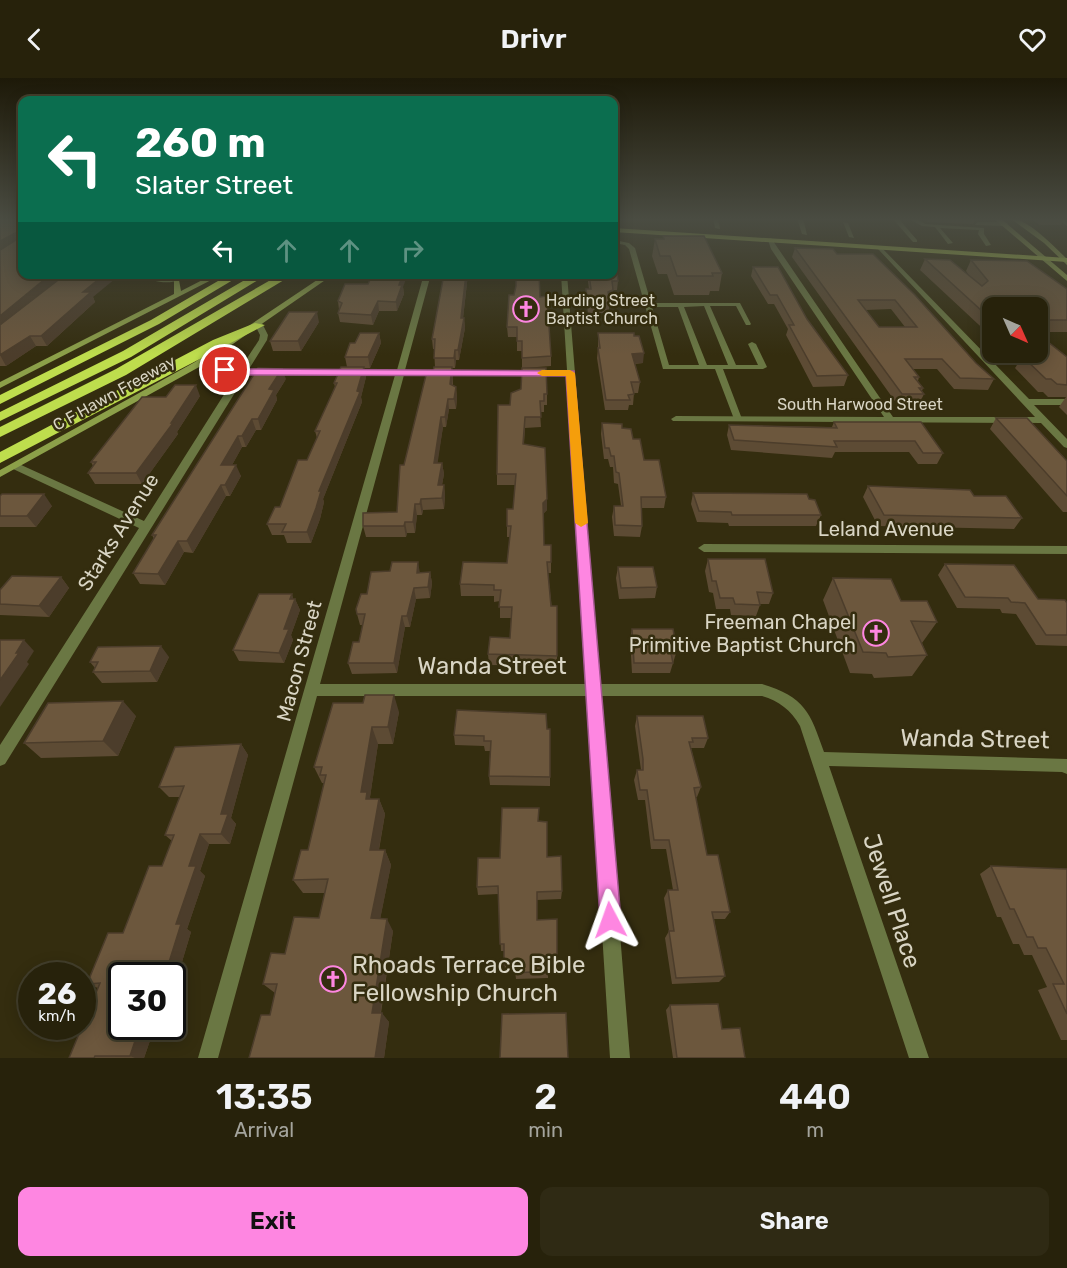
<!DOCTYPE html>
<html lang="en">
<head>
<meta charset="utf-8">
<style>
  body { margin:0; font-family:Rubik,sans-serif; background:#2f2a14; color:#f1f3f6; height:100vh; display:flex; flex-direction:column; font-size:22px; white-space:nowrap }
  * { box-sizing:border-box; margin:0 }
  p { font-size:20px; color:#a4a49d }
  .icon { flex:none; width:33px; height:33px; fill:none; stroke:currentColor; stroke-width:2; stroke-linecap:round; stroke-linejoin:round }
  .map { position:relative; height:980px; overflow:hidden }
  .drawer { display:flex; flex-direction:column; background:#27220b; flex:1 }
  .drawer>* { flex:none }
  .banner { position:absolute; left:18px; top:18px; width:600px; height:183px; border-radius:12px; box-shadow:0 3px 15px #0003,0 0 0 2px #433f2c; background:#0b6e4f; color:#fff; overflow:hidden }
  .needle { width:39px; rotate:135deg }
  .fabs { position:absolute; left:982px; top:219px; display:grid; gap:12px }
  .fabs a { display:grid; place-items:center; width:66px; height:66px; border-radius:12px; background:#27220b; box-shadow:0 3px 15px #0003,0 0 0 2px #433f2c; font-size:30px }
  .speed { position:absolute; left:18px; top:884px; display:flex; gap:12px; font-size:30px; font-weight:700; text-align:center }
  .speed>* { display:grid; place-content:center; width:78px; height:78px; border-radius:50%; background:#27220b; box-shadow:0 3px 15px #0003,0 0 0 2px #433f2c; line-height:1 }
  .speed small { font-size:15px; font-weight:400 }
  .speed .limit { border:3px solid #111; border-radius:9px; background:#fff; color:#111 }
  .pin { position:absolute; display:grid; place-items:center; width:51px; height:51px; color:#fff; margin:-26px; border:3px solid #fff; border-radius:50%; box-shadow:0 2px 6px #0007 }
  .me { position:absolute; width:66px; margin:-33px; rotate:356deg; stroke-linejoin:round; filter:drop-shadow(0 0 4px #0008) }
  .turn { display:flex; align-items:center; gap:21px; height:126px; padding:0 18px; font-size:27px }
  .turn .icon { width:78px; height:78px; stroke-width:2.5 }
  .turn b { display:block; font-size:42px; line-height:51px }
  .lanes { display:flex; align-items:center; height:57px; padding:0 18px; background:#0003; justify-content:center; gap:30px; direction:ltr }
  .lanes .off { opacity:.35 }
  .eta { display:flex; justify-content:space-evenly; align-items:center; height:102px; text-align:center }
  .eta b { font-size:36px; font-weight:600; line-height:42px }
  .button { display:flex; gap:12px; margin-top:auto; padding:12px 18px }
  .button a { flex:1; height:69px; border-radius:12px; background:#fe86e1; color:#111; font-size:24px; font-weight:600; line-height:69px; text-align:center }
  .button a+a { background:#2f2a14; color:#f1f3f6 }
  header { display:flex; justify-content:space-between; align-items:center; height:78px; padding:0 18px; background:#27220b; font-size:27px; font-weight:600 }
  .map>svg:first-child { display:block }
</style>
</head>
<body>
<header><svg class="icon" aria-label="back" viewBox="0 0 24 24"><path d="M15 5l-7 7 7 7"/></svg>Drivr<svg class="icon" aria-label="heart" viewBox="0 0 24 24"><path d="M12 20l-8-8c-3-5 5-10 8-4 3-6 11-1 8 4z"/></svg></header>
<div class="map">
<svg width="1067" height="980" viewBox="0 0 1067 980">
  <rect width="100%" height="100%" fill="#342d0f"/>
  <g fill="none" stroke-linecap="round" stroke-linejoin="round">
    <path fill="#6a7743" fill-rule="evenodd" d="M713,140H718L720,151L715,150Z
      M911,140H915L925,146L984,150V156L991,167L986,168L978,156L979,152L940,150L953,165L948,166L935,149L922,148L911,142Z
      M1011,140H1017L1015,142Z
      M1056,140H1062L1067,144V148Z
      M843,144L848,145L854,160L849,159Z
      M977,144H1005L1008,146L1005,148L975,147Z
      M614,162L629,165L635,170L651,225H740L751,246L750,247H746L736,228H710L736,287H758L748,266L752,264L756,266L767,289L763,291H723L742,341L741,343H735L734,341L715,291H663L629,171L625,167L614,165ZM704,228L728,287H707L684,229ZM652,229H678L699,287H669Z"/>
    <path fill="#6a7743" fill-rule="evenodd" d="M797,140H803L807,157L802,156Z
      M892,140H898L917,162V164H913Z
      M771,160L893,339H1035L879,172L878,171L881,169L1029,321H1067V327H1034L1067,361V370L1064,369L1041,345L673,343L671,341L676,338L884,339L771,171L768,162Z
      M138,196L171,201L182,196H190C175,209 154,205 138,196Z
      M424,196H431L405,292H567L561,196H567L600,606H762C805,619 810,634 824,674L1067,681V696L1062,694L829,688L929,980H909L800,648C791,632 779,623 762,618H601L630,980H610L587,618H317L218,980H198L395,297H246L5,686L0,688V667L139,450L11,390V386H19L144,443L237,296L195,288V284L240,291L259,262L260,257L255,247L259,245H262L268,257L267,262L249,291L397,292ZM404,297L567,298L586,606H320Z
      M704,466L1067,468V476L704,474L698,470Z"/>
    <path fill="#8ca049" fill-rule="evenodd" d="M993,140H1000L1067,197V203Z
      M1010,140C1027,140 1055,169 1067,181V187L1044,165Z
      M214,196H223L0,310V304L174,216V201L179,202L181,213Z
      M326,196H334L201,288L0,399V392L195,284Z"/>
    <path fill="#a6c04c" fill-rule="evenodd" d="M614,150L1067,180V184L614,154Z"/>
    <path fill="#bedd4d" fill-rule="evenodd" d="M230,196H243L159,246L0,326V317L151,242Z
      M255,196H268L131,279L0,343V334L123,273Z
      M281,196H294L126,297L0,359V349L116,291Z
      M255,245L265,247L0,385V374L213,262Z"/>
  </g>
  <path fill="#5d4b34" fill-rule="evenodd" d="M0,140L22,196L93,219L95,224L47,268H36L6,288H0Z
    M924,140H976L973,146L927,144Z
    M1030,140H1067V144L1065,140L1061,147H1040Z
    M663,158L722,195L719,213H710L709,217H674L667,196H658L652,178L655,161H663Z
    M795,170L837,176L976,285L994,301L988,312L954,311L937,291H913L919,299L918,303L923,310L922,313L924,316L919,326H897L792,179ZM891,231L905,249H879L866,232Z
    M925,181L971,200L966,193L971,182L1067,211V254H1041L1048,260L1046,262L1067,279V337L1059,329L1066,319H1048L1043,314H1038L1015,290L1017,287L1005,274H1038V230H993V260L920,192Z
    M753,189L807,241L848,297L844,308L813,309L786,257L788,251L774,226H768L751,198Z
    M444,196H468L463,240H464L465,250L459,282H456L455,290H452L453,300V307L456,309L457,320L456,331H449L446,349H443L437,385H442L444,396L442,407H444L445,418L444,431L423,432L422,437H417L415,455H407L406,459H366L363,448L397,434L404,387L435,289L434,271H433L432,261Z
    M587,196H614L618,203L617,212H613V221L609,223V235H588L586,220V211H589Z
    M403,209L404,216L397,233H379L373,247L340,244L338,235L339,232L338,223Z
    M540,219L551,278V288L524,290L547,316V327H544V334H540L541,349L525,350L524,366L547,421V432L543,436L544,467H551V495H548L557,578V588L489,587L488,576L510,560L511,540H500V523L494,524V518H461L460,506L507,485L510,459H507V448L513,431L515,407H497V396L510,327L521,311L522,290V273H517V259H508L507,249Z
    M319,244L301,273H273L270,263Z
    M379,255L381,265L370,290H364L366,299L361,319L362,324L323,421L324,424L320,441L311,465H287L284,457H272L267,446L280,429L307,382L317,360L315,353L335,309L334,305L347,289L345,279L355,265Z
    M598,255L643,285L635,286L640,304L638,315H634L633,327H629L628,332H605L597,280L598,270Z
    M286,301L276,317L277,322L261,352H256L246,369H242L232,387L241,398L230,418H226L193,475L184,474L165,507L140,506L133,495L154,461L152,457Z
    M200,318L177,354L178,356L142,406H95L88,395L93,388L91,384L166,319Z
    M996,340L1067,383V434H1063L990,351Z
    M834,344H921L943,375L937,386H918L909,374H835L832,380L731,372L727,357L729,347L832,349Z
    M602,345L622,350L633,361L666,419L664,430H641L642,448L640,459L614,458L612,439L614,428H621L618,406L614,405L613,389H610L608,381H604L601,356Z
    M868,408L974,418L1022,440L1014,451L878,448L863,419Z
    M693,415L809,421L821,437L816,448H729L728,445L697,444L691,426Z
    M0,418L52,428L36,449H0Z
    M708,481L773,515L769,526H760V527L756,538L731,537L730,531H716L713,515L709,514L705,493Z
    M945,486L1038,521L1067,525V568L1036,567L1016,536L1002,535L1000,531L957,530L938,497Z
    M618,489L657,509L655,520L619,521L616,500Z
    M430,494L432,505L430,520L416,521L410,549H405L397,595L352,596L348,585L359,564L363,547H360L357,536L367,516L420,495Z
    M61,499L69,510L49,539L0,537V512Z
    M833,500L901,523L937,544L922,565L927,577L912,598L874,600L872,596L850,595L823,522Z
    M292,516L293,521H295L300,532L291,557L293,562L284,585L239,583L233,572Z
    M632,551L677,572L670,595H632L630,561Z
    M169,579L157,604L102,605L93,594L95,590L90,584Z
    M333,625L399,634L393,666H378L370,719V721H379L385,736L379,772H385L391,787L380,841L393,853L381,935L389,944L384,980H249L270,937L275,915L263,906L285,876L319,840L325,815H303L293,802L308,772L324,705H322L314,689Z
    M136,638L118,678L41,680L24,665Z
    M637,638L708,660L704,670H691L701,709L697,719H696L707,777L730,834L725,841H714L725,898L719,904L672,906L665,860L669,853L664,820L668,812H673L666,771H651L645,722H638L634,702L637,692H641L635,648Z
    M547,651L550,699V708L490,707L489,698L490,673H485L484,668L455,667L454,657Z
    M241,666L248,677L231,740L236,746L230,766H209L200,793L205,798L187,851L191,854L175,907H172V897H122V948H155L144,980H69L98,910L87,906L123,855L162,788L172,763L165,757L180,719H169L159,709Z
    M538,743L547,779L562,813L561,821L537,822V842L557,877L556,883L548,884V900L516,901L515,893L505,894L504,873H501L498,816L478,817L477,809L500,780Z
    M991,788L1067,791V962H1061L1038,912L1047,909L1032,877H1024L1019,866H1013L1001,839H997L980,796Z
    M670,927L722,951L745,980H673L666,932Z"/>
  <path fill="#4c3d2b" d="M19,153L22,159L0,174V163Z
    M51,196H67L0,253V238Z
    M105,196H121L93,219L95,224L47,268L41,258L83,214Z
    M403,196H408L403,209L404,216L397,233L396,224L399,207Z
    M466,196H468L462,250L461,240Z
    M613,212V221L607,224L608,214Z
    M378,223L379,233L373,247L371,237Z
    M317,234L319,244L301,273L298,263Z
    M464,240L465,250L459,282L458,272Z
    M379,255L381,265L370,290L368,279Z
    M30,258L36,268L6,288L0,277Z
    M455,272L456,282L455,290L454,280Z
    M644,275L643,285L631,286L632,276Z
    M364,289L366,299L361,319L362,324L323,421L324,424L320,441L311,465L307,454L319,413L357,313Z
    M452,289L453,300L451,316L450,306Z
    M282,291L286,301L276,317L277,322L261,352L258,341L269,311Z
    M196,307L200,318L177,354L178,356L142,406L136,395Z
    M456,309L457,320L456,331L454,321Z
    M448,321L449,331L446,349L445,339Z
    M441,339L443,349L436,396L434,385Z
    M252,341L256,352L246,369L242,358Z
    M238,358L242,369L226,398L221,387Z
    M442,385L444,396L440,418L438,407Z
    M236,387L241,398L230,418L225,407Z
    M221,407L226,418L193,475L187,463Z
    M444,407L445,418L444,431L442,420Z
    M44,416L52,428L36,449L27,438Z
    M421,421L423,432L422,437L420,426Z
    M547,421V432L543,436V425Z
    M415,426L417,437L415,455L413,444Z
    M405,444L407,455L406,459L404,448Z
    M178,463L184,474L165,507L158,496Z
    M418,484L420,495H417Z
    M430,494L432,505L430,520L428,509Z
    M61,499L69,510L49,539L39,528Z
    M414,510L416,521L410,549L407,538Z
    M292,516L294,524L295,521L300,532L291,557L293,562L284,585L279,575Z
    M402,538L405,549L397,595L394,585Z
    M24,562L34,573L27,584L29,586L0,629V602Z
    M161,568L169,579L157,604L150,593Z
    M394,617L399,634L393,666L388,649Z
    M123,623L136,638L118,678L103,663Z
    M372,649L378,666L370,719L374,729L368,727L361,714Z
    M241,666L248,677L231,740L236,746L230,766L221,756V736Z
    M379,721L385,736L376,787L370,772Z
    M200,756L209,766L200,793L205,798L187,851L191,854L175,907L172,905V897H165L176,846L189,788Z
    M385,772L391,787L378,852L371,840Z
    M387,841L393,853L379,944L372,935Z
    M382,935L389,944L384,980H375Z
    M140,948H155L144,980H135L130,978Z"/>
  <path fill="#6c573d" stroke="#4c3d2b" stroke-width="1.5" fill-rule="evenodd" d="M0,140H22V196H51L0,238V172L19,160V153L0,163Z
    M663,158H704L722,195H712L713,198H677L670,178H660L655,161H664Z
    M795,170L833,171L837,176H873L915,217L976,285L994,301L960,300L942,281H905L919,299H914L923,310H919L924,316H902ZM858,222H895L917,249H879Z
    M925,181L950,182L982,208L988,203L971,182L1027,183L1067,211V242H1038V230H993V243Z
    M614,187H616L618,203H612L613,212L608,214L610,225H588L586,211H591L589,196H614Z
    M753,189H778L807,241L848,297L817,298L789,247H794L777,217H770Z
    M66,196H105L83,214H91L41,258H30L0,277V247Z
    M373,196H403L399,207H402L396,224L378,223L371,237L338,235L342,225L338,223L345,206H368Z
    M444,196H466L461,240H464L458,272H455L454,280H434L435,261H432Z
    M516,196H539L540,219L547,218L551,278L522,280V263H517V249H507L509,217H514L516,208Z
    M289,234H317L298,263H270Z
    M1038,251L1048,260H1043L1067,279V307L1057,306L1051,301H1046L1022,278H1026L1023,274H1038Z
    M360,255H379L368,279H345L350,265H355Z
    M598,255H634V258H639L644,275L632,276L640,304H631L634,316L628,317L630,322H606L598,270H600Z
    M341,289H364L357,313L360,314L319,413H321L316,430L307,454H282L286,446H267L275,429H280L298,382H307L320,353H315L337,305H334Z
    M434,289H452L450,306L456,309L454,321H448L445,339H441L434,385H442L438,407H444L442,420L421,421L420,426H415L413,444H405L404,448H363V435L397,434L400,387H404L427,293H433Z
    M258,290L282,291L269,311L274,312L258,341H252L242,358H238L221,387H236L225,407H221L187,463H178L158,496L133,495L156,457H152Z
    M522,290H546L547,316H544V323H540L541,339H525L523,366L545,370L547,421L543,425L544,467H551V484H547L551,528H557V578L488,576L490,559L510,560L512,529H499L501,512H494V507L460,506L463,484L507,485L511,448H507V431H513L516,396H497L498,327H510L511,315L521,311Z
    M175,307H196L171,345H173L136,395H88L96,384H91L142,319H166Z
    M996,340H1027L1067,383V418Z
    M834,344H921L943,375H923L915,363H834L837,369L734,362L729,347L837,350Z
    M602,345L622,346V350L631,351L633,361H640L644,382H659L666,419H641L642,448L615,447L614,428H623L619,395L616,394L614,378H611L609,370H605Z
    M868,408L970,412L974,418H1006L1022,440L884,437Z
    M693,415L807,416L809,421L815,422L821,437H732L731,434L699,433Z
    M2,416H44L27,438H0V418Z
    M708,481H765L773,515L757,514L760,527L735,526L733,520H720L716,503H712Z
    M392,484H418L417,495L430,494L428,509L414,510L407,538H402L394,585H348L353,564H359L365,536H357L356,531L361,516H367L371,494L390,493Z
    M945,486L1014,487L1038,521L1065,522L1067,525V557H1046L1025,525L1011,524L1008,520L965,519Z
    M618,489H653L657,509L621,510Z
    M12,498L61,499L39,528L0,526V512Z
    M833,500L891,501L901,523H927L937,544L911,543L927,577L888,579L886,575L863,574Z
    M259,516H292L290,521H295L284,551H289L279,575L233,572Z
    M632,551H673L677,572L676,575H671L673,585H634Z
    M0,562H24L16,575H19L0,602Z
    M161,568L150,593L93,594L98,584H90L98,569Z
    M365,617H394L388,649H372L361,714H367L366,721H379L370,772H385L371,840L387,841L372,935H382L375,980H249L261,937H270L277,906H263L271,875L285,876L294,839L319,840L328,801L293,802L301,772H308L326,697H320L322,689H314L333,625H363Z
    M123,623L103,663L24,665L48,625Z
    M457,632L546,636L547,651H550V699L489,698L491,663H484V658L454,657Z
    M637,638H703L708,660H692L693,664H689L701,709L694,710L707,777H718L730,834H712L725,898L676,900L669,853H674L668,812H678L669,762H654L647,712H640L637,692H643V681Z
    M241,666L221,736H228L221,756H200L189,788H196L176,846H181L165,897H122V948H140L130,978H95L94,980H69L100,905L87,906L108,855H123L149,788H162L174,757H165L184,708L159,709L175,669Z
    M502,730H539L538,743L547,744V779L561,778L562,813L537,814V842L557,841V877H547L548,893L515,895V886L504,887V866H500L498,808L477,809L478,780H500Z
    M991,788L1067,791V936L1053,906H1064L1046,870H1038L1033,859H1027L1014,831H1010Z
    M718,926L722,951L740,950L745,980H677L670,927Z
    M566,935L568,980H500L502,936Z"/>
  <linearGradient id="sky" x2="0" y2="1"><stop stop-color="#1d1908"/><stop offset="0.51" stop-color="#4a4c42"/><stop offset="1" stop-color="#4a4c42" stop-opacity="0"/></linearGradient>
  <rect width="1067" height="277" fill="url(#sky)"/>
  <path fill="#fe86e1" stroke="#a55792" stroke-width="1.5" d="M225,289L240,291L574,293L621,842L618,849L610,852L603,849L600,842L566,298L240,297L221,294V290Z"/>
  <path fill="#f59e0b" d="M570,292L575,295L588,445L581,449L575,445L566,298H542L537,295L542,292Z"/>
  <defs>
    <g id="church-ring" transform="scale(1.35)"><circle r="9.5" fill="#342d0f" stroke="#fe86e1" stroke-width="1.5"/><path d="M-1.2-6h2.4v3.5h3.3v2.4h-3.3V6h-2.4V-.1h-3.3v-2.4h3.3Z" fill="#fe86e1"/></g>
  </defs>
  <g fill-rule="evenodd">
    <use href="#church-ring" x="526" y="231"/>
    <use href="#church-ring" x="876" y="555"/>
    <use href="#church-ring" x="333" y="901"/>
  </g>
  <g text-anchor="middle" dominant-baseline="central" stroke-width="5" stroke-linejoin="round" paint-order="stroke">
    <g font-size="16" fill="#d9d5c4" stroke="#342d0f" text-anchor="start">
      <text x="546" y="222">Harding Street<tspan x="546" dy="18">Baptist Church</tspan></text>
    </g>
    <g font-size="16" fill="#d9d5c4" stroke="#342d0f">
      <text transform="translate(114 315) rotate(-29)">C F Hawn Freeway</text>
      <text x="860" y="326">South Harwood Street</text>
    </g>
    <g font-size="20" fill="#d9d5c4" stroke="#342d0f">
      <text x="886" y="451">Leland Avenue</text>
      <text transform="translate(118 454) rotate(-58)">Starks Avenue</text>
      <text transform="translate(299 583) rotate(-75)">Macon Street</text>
    </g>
    <g font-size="20" fill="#d9d5c4" stroke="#342d0f" text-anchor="end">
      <text x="856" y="544">Freeman Chapel<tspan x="856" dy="23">Primitive Baptist Church</tspan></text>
    </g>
    <g font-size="24" fill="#d9d5c4" stroke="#342d0f">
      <text x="492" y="588">Wanda Street</text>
      <text transform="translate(975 661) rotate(1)">Wanda Street</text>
      <text transform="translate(892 823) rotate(72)">Jewell Place</text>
    </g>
    <g font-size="24" fill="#d9d5c4" stroke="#342d0f" text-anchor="start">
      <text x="352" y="887">Rhoads Terrace Bible<tspan x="352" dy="28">Fellowship Church</tspan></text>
    </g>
  </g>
</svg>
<div class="fabs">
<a><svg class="needle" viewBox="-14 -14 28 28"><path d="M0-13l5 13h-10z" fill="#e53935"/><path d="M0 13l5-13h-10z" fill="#a4a49d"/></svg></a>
</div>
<div class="speed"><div>26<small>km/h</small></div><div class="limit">30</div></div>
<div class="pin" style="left:225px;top:292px;background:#d93025"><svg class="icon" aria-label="arrive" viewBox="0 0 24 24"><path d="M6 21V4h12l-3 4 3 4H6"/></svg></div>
<svg class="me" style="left:610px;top:842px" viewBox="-20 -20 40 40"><path d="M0-17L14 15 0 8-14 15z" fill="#fe86e1" stroke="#fff" stroke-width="4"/></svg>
<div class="banner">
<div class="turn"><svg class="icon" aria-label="left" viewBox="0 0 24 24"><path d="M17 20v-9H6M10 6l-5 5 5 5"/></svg><div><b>260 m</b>Slater Street</div></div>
<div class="lanes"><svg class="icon" aria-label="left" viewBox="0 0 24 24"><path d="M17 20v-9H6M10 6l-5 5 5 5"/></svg><svg class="icon off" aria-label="ahead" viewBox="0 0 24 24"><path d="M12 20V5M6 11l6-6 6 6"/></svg><svg class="icon off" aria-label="ahead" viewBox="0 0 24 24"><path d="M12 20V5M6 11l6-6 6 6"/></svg><svg class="icon off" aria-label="right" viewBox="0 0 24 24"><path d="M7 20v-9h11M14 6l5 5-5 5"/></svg></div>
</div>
</div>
<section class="drawer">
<div class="eta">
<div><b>13:35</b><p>Arrival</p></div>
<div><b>2</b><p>min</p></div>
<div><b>440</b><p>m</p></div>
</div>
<div class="button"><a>Exit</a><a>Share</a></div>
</section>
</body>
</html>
